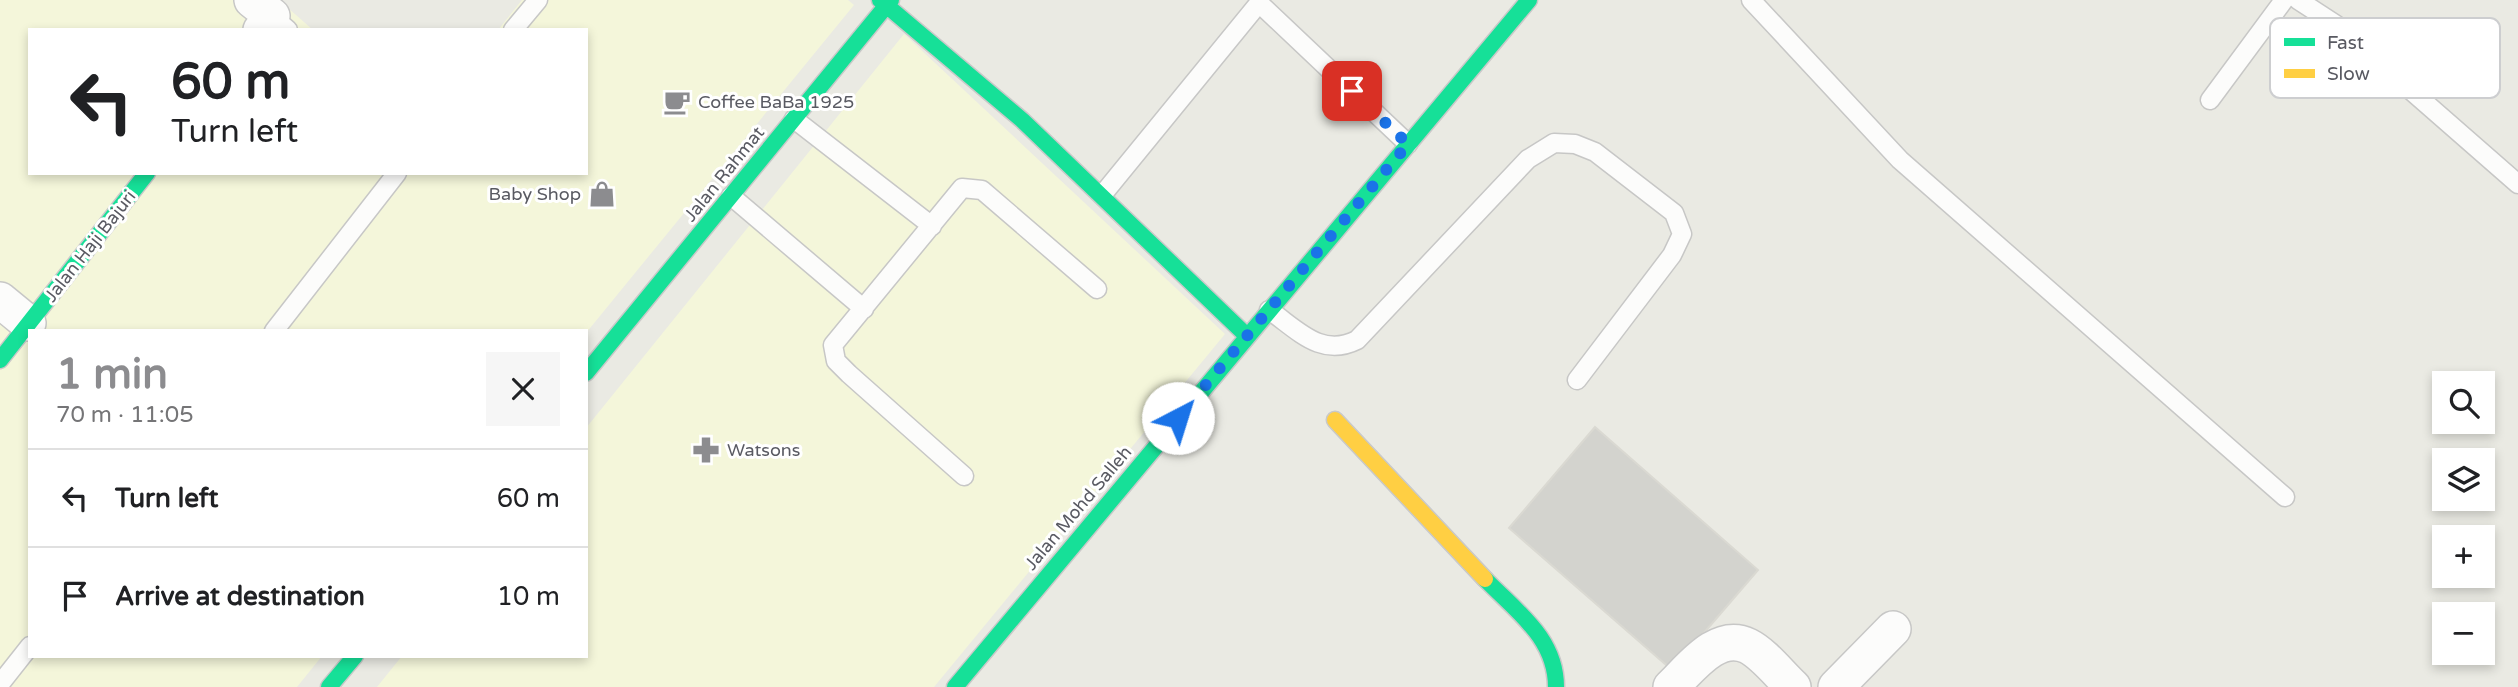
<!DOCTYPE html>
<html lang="en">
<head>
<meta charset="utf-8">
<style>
  body { margin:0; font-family:"Varela Round",sans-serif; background:#f6f6f6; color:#202124; height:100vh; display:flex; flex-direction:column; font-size:26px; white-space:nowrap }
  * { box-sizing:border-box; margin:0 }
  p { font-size:23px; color:#757577 }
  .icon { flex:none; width:38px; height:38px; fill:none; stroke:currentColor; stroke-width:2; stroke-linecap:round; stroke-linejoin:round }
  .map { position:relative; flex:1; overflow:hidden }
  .details { position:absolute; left:28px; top:329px; width:560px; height:329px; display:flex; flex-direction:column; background:#fff; border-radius:0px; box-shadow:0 4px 10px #0003 }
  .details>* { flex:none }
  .guide { position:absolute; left:28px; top:28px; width:560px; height:147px; border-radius:0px; box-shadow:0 4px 10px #0003; background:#fff; color:#202124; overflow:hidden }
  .controls { position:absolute; left:2432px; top:371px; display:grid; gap:14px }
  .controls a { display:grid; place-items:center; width:63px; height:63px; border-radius:0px; background:#fff; box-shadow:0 4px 10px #0003; font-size:35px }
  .pin { position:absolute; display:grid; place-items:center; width:60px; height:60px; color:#fff; margin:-30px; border-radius:14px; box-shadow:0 4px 10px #0006 }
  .me { position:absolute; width:77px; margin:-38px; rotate:40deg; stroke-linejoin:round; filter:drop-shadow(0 0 5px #0008) }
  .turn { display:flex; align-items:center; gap:24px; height:147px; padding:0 28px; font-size:32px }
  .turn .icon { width:91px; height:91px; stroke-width:2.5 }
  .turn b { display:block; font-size:49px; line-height:60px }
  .round { display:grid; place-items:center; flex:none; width:74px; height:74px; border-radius:0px; background:#f6f6f6 }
  .head { display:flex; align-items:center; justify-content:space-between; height:119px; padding:0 28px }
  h1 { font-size:42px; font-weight:700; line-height:52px; color:#8c8c8f }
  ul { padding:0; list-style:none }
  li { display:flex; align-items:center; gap:21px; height:98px; padding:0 28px; border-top:2px solid #e0e0e0 }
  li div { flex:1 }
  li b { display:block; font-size:26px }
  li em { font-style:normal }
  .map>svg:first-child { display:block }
</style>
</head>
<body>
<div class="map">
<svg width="2518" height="687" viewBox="0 0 2518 687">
  <rect width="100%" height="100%" fill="#eaeae3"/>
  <path fill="#f4f6da" d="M0,0H279L313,30H30V173H586V30H498L522,0H848L854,5L586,333L30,331V656H322L297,687H0Z
    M904,34L1225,334L934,687H377L402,656H586V428Z"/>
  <path fill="#d3d3ce" stroke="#dad9d2" stroke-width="2" d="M1595,427L1758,570L1672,670L1509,528Z"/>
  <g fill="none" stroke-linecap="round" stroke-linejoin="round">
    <g stroke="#c7c7c6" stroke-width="21">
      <path id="lane" d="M1751,0L1900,160L2285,497
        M2298,0L2335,24L2518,184
        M272,16L288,30
        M513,30L538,0
        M2210,100L2284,0
        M794,119L932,226
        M1103,194L1259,3L1408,144
        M731,196L864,309
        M1269,310C1298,330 1321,358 1357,340L1528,159L1554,143L1575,144L1595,152L1674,213L1682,234L1672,255L1577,380
        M274,331L397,173
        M964,476L849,374L836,361L833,345L962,188L982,190L1097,289
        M0,684L30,646"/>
    </g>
    <g stroke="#c7c7c6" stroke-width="38">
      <path id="street" d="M252,0L272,16L261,30
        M0,300L28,323
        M1671,687C1690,669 1717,631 1748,646C1764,654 1780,675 1793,687
        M1836,687L1893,629"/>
    </g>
    <g stroke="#c9c9c9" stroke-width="19">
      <path id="fast" d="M880,0L1022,120L1246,335
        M0,360L147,173
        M586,373L891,0
        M1485,579C1517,612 1556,638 1556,687
        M329,687L355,656
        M955,687L1529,0"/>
    </g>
    <g stroke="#c9c9c9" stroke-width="19">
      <path id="slow" d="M1335,420L1485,579"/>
    </g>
    <use href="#lane" stroke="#fcfcfb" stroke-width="18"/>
    <use href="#street" stroke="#fcfcfb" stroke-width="35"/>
    <use href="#fast" stroke="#16e098" stroke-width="16"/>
    <use href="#slow" stroke="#ffcf43" stroke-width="16"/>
  </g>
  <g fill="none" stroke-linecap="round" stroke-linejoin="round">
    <path stroke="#1a73e8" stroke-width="12" stroke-dasharray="0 21.6" d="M1178,418L1408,144L1352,91"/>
  </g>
  <defs>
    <g id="cafe-bare" transform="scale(2.1)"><path d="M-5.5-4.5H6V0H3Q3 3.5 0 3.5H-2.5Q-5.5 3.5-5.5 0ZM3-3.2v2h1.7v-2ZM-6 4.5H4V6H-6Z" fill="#8c8c8f" stroke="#fff" stroke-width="2.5" paint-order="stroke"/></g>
    <g id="shop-bare" transform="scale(2.1)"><path d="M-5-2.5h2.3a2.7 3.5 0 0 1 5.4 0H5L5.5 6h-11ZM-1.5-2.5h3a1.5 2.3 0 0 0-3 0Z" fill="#8c8c8f" stroke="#fff" stroke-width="2.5" paint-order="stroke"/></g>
    <g id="pharmacy-bare" transform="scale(2.1)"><path d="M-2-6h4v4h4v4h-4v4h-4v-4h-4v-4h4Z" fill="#8c8c8f" stroke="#fff" stroke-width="2.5" paint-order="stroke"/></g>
  </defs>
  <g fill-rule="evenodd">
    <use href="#cafe-bare" x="677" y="102"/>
    <use href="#shop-bare" x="602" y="194"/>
    <use href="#pharmacy-bare" x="706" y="450"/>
  </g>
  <g text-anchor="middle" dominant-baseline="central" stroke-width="6" stroke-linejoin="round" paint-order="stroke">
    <g font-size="18" fill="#595a62" stroke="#fff" text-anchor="start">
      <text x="698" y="102">Coffee BaBa 1925</text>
      <text x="581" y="194" text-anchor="end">Baby Shop</text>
      <text x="727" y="450">Watsons</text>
    </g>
    <g font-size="18" fill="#595a62" stroke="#fff">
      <text transform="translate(724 174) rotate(-51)">Jalan Rahmat</text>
      <text transform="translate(90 246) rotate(-52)">Jalan Haji Bajuri</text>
      <text transform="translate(1078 508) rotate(-50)">Jalan Mohd Salleh</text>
    </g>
  </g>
  <rect x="2270" y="18" width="230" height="80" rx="10" fill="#fff" stroke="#cdced0" stroke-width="2"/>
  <rect x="2284" y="38" width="31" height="8" fill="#16e098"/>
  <rect x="2284" y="69" width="31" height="9" fill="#ffcf43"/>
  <g font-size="19" fill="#595a62">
    <text x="2327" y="49">Fast</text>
    <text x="2327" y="80">Slow</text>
  </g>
</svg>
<div class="controls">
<a><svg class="icon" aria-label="search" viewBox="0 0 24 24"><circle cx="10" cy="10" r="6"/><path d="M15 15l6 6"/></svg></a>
<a><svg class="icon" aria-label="layers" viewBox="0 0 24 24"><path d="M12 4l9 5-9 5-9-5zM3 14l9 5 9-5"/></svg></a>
<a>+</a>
<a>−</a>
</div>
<div class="pin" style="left:1352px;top:91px;background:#d93025"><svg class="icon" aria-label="arrive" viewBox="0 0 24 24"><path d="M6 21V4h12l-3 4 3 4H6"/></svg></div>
<svg class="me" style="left:1178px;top:418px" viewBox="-20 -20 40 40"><circle r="19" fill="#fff"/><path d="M0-13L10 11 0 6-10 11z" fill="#1a73e8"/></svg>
<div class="guide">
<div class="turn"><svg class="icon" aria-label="left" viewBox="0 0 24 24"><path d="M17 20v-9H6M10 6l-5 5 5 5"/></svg><div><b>60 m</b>Turn left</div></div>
</div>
<section class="details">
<div class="head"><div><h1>1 min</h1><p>70 m · 11:05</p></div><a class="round"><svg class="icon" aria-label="close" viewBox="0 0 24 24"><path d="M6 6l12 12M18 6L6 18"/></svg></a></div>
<ul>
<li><svg class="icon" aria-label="left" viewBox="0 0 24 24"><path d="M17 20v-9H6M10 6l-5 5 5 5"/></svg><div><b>Turn left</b></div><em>60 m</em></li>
<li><svg class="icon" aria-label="arrive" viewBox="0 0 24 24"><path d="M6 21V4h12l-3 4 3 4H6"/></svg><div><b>Arrive at destination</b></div><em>10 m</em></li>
</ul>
</section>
</div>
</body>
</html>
